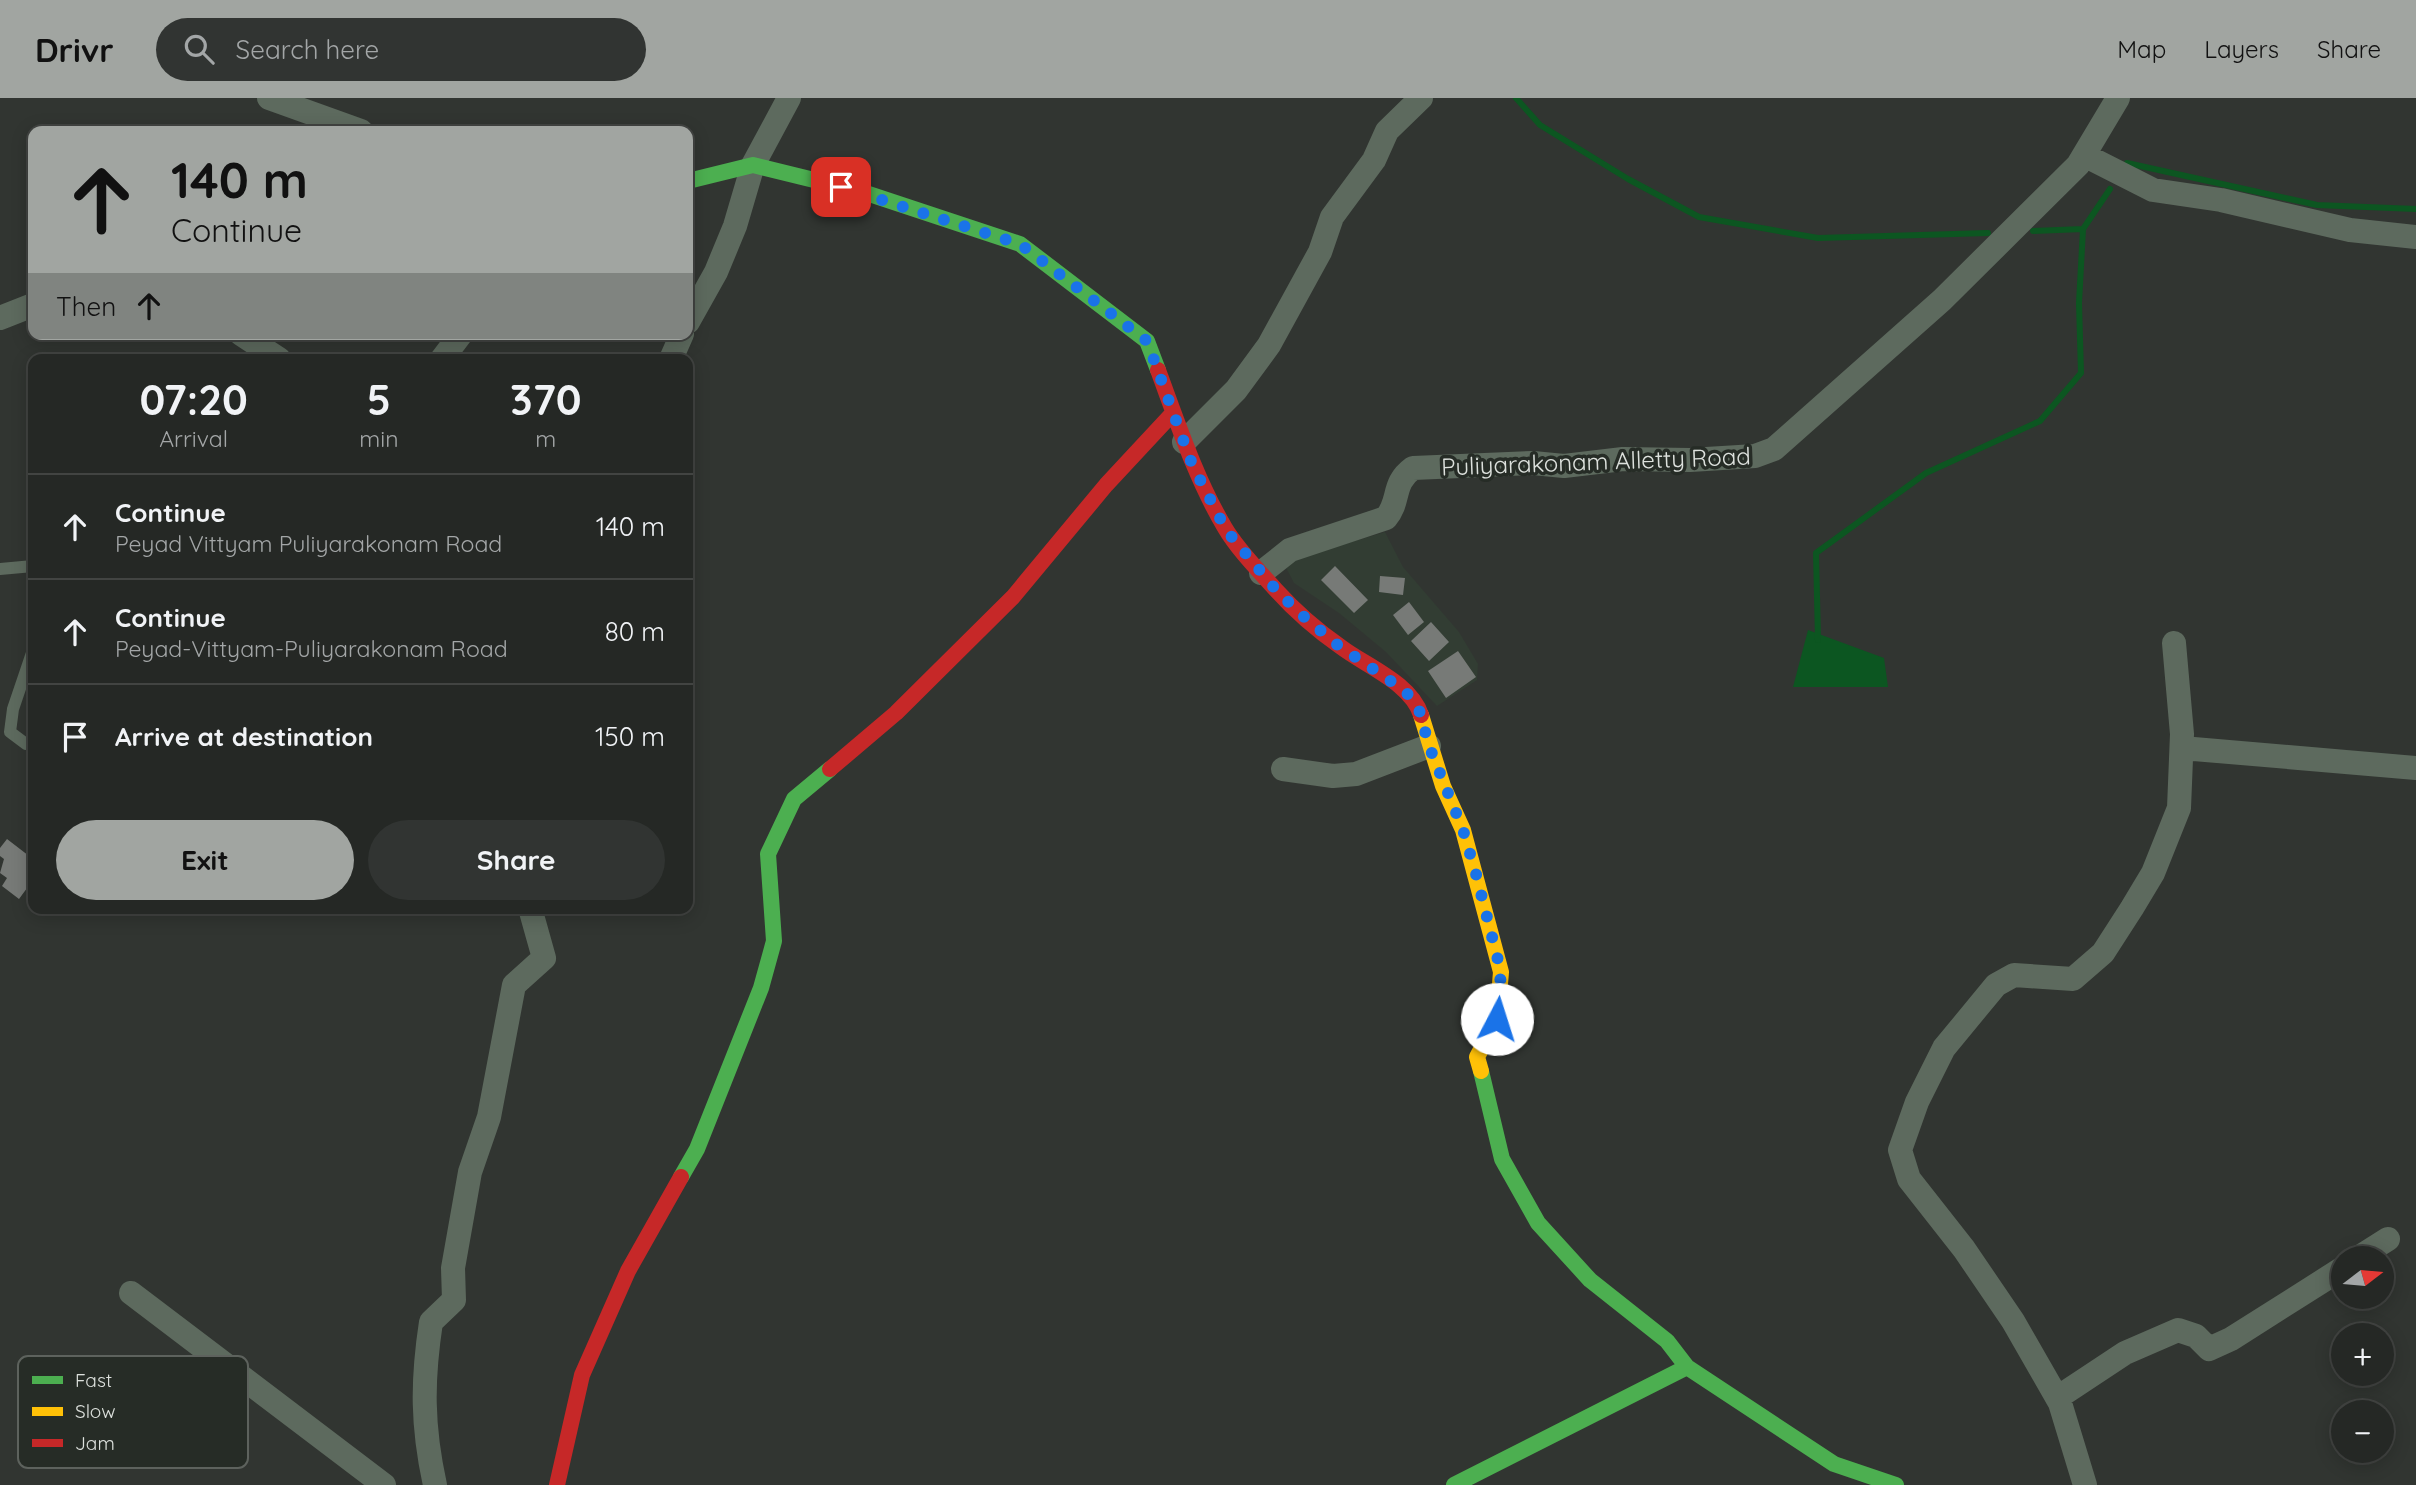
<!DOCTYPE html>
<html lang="en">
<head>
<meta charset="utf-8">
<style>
  body { margin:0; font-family:Quicksand,sans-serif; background:#313432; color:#f1f3f6; height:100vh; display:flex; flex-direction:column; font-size:26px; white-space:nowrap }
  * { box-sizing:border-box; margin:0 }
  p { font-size:23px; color:#a3a6a7 }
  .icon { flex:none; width:38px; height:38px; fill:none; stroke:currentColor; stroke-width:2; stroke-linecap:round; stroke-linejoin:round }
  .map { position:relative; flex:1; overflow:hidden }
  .details { position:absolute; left:28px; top:256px; width:665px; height:560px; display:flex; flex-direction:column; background:#252825; border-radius:14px; box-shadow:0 4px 18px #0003,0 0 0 2px #424442 }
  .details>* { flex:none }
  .banner { position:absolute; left:28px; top:28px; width:665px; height:214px; border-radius:14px; box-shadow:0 4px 18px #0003,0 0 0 2px #424442; background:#a1a5a1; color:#111; overflow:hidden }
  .needle { width:46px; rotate:74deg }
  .tools { position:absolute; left:2331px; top:1148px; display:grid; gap:14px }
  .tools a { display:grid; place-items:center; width:63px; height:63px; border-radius:50%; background:#252825; box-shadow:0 4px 18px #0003,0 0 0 2px #424442; font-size:35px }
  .pin { position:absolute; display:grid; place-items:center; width:60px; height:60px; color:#fff; margin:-30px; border-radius:14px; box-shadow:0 4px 10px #0006 }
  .me { position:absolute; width:77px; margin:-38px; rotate:5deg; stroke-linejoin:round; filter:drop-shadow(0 0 5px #0008) }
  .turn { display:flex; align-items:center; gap:24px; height:147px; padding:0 28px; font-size:32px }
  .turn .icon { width:91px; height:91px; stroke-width:2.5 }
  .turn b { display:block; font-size:49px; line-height:60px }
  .then { display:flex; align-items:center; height:66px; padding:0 28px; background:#0003; gap:14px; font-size:26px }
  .eta { display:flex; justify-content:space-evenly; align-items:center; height:119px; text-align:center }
  .eta b { font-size:42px; font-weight:800; line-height:49px }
  .primary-button { display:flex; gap:14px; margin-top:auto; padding:14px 28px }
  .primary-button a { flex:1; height:80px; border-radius:42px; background:#a1a5a1; color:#111; font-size:28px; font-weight:800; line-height:80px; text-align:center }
  .primary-button a+a { background:#313432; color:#f1f3f6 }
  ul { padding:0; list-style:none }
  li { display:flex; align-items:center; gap:21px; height:105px; padding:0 28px; border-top:2px solid #424442 }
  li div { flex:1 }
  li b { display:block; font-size:26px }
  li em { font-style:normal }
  header { display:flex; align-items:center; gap:42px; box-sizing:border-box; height:98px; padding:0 35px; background:#a1a5a1; color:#111 }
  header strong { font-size:33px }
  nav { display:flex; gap:38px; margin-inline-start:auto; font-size:24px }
  .search { width:490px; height:63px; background:#313432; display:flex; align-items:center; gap:18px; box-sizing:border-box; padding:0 24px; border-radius:38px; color:#a3a6a7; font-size:26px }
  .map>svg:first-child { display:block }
</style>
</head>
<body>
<header>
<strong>Drivr</strong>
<div class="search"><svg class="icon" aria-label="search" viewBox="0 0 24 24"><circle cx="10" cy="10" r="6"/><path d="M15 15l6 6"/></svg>Search here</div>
<nav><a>Map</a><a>Layers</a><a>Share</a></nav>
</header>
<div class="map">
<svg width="2416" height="1387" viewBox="0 0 2416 1387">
  <rect width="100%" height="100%" fill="#313531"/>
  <path fill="#323d33" d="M1385,434L1403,469L1459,534L1478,566L1477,582L1437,608L1386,554L1339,515L1294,485L1283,464Z"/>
  <path fill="#0c5621" d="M1808,532L1884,560L1888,589H1793Z"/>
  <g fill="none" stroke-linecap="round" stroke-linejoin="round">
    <path stroke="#0c5621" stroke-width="6" d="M1516,0L1540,27L1628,81L1699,119L1818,140L1988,135
      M2127,65L2317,107L2416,111
      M2033,133L2083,131
      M1818,542L1816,455L1926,375L2040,323L2081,275L2079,205L2083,131L2110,91"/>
  </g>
  <path fill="#777a77" d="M1335,468L1368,502L1354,515L1321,482Z
    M1380,478L1405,480L1403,497L1379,494Z
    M1409,504L1424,524L1408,537L1393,517Z
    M1431,524L1449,544L1429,563L1411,543Z
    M1458,553L1476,579L1446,600L1428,573Z
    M7,741L33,761V782L19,801L2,788L7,780L0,775L4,761L0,758V750Z"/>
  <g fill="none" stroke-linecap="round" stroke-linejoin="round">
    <path stroke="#5d6a5e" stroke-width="12" d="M0,471L33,468
      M33,552L13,611L10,634L26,646L33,645"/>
    <path stroke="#5d6a5e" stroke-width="24" d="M269,0L361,33
      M2084,57L2153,92L2221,102L2350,132L2416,139
      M0,220L33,207
      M688,224L716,174L735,128L753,67L789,0
      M241,236L279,261
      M442,261L461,236
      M671,261L682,236
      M1184,344L1236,292L1269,247L1320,154L1332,119L1374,62L1387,33L1421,0
      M1261,475L1290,452L1386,420C1401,402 1391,386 1413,370L1533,365L1564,368L1623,361L1690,362L1755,358L1774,351L1942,202L2078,67L2118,0
      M2182,650L2416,670
      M1283,671L1333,678L1356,676L1429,648
      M2358,1160L2388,1141
      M131,1195L384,1387
      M2057,1300L2125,1255L2178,1232L2196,1238L2209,1251L2231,1241L2343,1170
      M435,1387C422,1328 422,1283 431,1224L454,1202L453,1170L470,1074L489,1019L514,887L544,860L530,810
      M2085,1387L2060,1305L2013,1223L1964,1151L1909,1081L1900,1052L1917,1004L1944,950L1996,887L2014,877L2073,881L2103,855L2132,810L2153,775L2179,710L2182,636L2174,545"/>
    <path stroke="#4caf50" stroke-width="16" d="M688,83L753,67L863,94L1020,146L1147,243L1158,272
      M1481,973L1502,1061L1538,1125L1590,1182L1667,1243L1687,1269
      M681,1079L697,1051L761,890L774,843L768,756L794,701L830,671
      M1454,1387L1687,1269L1834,1366L1896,1387"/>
    <path stroke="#ffc107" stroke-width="16" d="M1421,617L1443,688L1463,732L1501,874L1497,921L1477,959L1481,973"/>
    <path stroke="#c62828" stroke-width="16" d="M1158,272C1178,326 1196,381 1225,430C1238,452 1259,473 1276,492C1295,513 1318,533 1341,549C1366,568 1411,585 1421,617
      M830,671L896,615L1013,499L1106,387L1173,315
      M557,1387L582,1277L628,1173L681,1079"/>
  </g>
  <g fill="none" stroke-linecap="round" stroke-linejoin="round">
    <path stroke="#1a73e8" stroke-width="12" stroke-dasharray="0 21.6" d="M841,89L1020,146L1147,243L1192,366L1226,432L1277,493L1302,517L1339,548L1404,592L1418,608L1429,648L1463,732L1476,776L1501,874L1497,921"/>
  </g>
  <g text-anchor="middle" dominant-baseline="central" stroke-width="7" stroke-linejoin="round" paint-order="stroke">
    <g font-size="24" fill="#dde1dd" stroke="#262c26">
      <text transform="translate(1596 363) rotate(-2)">Puliyarakonam Alletty Road</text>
    </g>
  </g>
  <rect x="18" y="1258" width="230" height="112" rx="10" fill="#262c26" stroke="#5d625d" stroke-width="2"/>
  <rect x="32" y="1278" width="31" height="8" fill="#4caf50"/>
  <rect x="32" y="1309" width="31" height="9" fill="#ffc107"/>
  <rect x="32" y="1341" width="31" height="8" fill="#c62828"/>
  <g font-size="19" fill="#dde1dd">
    <text x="75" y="1289">Fast</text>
    <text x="75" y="1320">Slow</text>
    <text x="75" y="1352">Jam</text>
  </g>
</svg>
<div class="tools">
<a><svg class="needle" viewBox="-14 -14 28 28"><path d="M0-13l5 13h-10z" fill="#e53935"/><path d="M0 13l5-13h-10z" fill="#a3a6a7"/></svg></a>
<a>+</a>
<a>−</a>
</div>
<div class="pin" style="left:841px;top:89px;background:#d93025"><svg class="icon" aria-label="arrive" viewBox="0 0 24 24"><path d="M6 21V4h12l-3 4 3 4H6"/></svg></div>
<svg class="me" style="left:1497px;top:921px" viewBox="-20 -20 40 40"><circle r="19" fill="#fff"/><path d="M0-13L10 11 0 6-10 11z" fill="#1a73e8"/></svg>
<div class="banner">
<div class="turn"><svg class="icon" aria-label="ahead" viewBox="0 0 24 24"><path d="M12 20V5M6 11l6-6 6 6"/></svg><div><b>140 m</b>Continue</div></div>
<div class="then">Then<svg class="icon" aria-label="ahead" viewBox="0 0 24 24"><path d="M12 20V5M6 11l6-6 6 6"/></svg></div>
</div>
<section class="details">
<div class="eta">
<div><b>07:20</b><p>Arrival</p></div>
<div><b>5</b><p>min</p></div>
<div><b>370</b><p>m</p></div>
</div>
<ul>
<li><svg class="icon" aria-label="ahead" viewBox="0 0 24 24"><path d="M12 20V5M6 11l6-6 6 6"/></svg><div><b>Continue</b><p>Peyad Vittyam Puliyarakonam Road</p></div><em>140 m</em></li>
<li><svg class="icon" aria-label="ahead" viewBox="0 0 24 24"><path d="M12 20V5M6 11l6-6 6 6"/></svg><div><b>Continue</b><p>Peyad-Vittyam-Puliyarakonam Road</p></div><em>80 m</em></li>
<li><svg class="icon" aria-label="arrive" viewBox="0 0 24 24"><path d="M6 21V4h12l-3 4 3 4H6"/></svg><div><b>Arrive at destination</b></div><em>150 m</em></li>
</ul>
<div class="primary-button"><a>Exit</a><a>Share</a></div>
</section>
</div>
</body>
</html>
